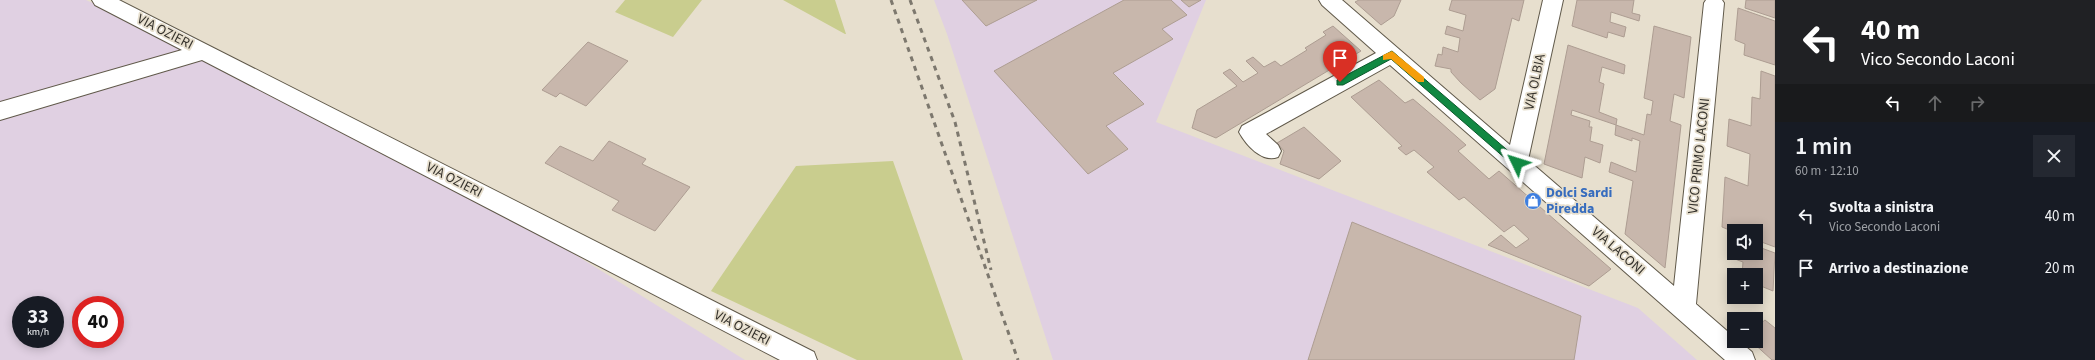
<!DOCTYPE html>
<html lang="it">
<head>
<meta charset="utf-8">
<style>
  body { margin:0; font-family:"Source Sans 3",sans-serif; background:#242831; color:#f1f3f6; height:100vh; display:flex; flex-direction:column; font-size:15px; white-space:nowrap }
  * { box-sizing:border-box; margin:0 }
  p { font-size:13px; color:#9ea1a6 }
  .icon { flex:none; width:22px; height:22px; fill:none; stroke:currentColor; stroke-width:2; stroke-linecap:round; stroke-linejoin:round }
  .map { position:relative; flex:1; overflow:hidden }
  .panel { display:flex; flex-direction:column; background:#171b24; width:320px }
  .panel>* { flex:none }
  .top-card { background:#202124; color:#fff; overflow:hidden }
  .controls { position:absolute; left:1727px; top:224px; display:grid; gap:8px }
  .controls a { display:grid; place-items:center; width:36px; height:36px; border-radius:0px; background:#171b24; box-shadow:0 2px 10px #0003; font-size:20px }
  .speed { position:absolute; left:12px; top:296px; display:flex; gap:8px; font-size:20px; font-weight:700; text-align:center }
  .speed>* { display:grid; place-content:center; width:52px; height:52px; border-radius:50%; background:#171b24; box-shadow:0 2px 10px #0003; line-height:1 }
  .speed small { font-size:10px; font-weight:400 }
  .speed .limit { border:6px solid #d22; background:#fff; color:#111 }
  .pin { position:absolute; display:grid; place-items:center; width:34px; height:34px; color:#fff; margin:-41px -17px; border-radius:50% 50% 50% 0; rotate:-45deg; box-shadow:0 0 4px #0007 }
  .pin .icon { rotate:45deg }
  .me { position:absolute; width:44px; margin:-22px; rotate:311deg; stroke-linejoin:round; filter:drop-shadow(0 0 3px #0008) }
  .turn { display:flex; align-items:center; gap:14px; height:84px; padding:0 20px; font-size:18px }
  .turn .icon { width:52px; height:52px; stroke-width:2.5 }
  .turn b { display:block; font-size:28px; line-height:34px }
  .lanes { display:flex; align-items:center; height:38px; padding:0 20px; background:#0003; justify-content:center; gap:20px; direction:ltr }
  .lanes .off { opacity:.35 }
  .round { display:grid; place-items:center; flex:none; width:42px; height:42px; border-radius:0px; background:#242831 }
  .overview { display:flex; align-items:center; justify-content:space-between; height:68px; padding:0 20px }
  h1 { font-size:24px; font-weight:600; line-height:30px }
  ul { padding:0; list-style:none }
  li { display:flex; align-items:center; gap:12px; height:52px; padding:0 20px }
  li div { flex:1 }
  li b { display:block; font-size:15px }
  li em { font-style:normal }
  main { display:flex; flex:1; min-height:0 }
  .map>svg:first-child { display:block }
</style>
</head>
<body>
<main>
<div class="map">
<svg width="1775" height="360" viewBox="0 0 1775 360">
  <rect width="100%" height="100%" fill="#e7dfce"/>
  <path fill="#e0d0e2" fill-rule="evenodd" d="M0,0H86L366,125L745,360H0ZM21,305H55V339H21ZM81,305H115V339H81Z
    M934,0H1206L1156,122L1638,308L1697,360H1053L947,34Z"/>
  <path fill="#c9cd8e" d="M625,0H702L673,37L615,12Z
    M783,0H835L846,34H845Z
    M893,161L963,360H857L711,291L796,166Z"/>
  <path fill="#c8b7ac" stroke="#ad9d92" d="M962,0H1037L986,26Z
    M1124,0H1171L1187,15L1162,29L1173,39L1113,73L1144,104L1106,126L1128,149L1088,174L994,71Z
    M1181,0H1201L1189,7Z
    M1359,0H1401L1394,16L1381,25L1355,2Z
    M1452,0H1524L1519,21L1512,18L1495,89L1480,100L1461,83L1451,72V69L1435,66L1438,54L1442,55L1443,47L1458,52L1460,38L1445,34L1447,26L1463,31L1466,15L1449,10Z
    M1577,0H1634L1632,13L1640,15L1639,21L1611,12L1610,22L1626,27L1624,37L1608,32L1607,38L1572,26Z
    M1746,0H1775V18L1745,8Z
    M1738,8L1775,21V65L1744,55L1745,44L1735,40Z
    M1333,26L1361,51L1216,138L1192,128L1197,110L1237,86L1223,73L1230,69L1243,82L1258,73L1246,61L1253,57L1264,67L1275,61L1281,66L1307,50L1305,48L1326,35L1323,32Z
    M1654,26L1691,37L1684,98L1674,94L1670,121L1681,125L1665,268L1625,234L1633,181L1609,172L1611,162L1636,172L1640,141L1632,138V141L1615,135L1616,125L1644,135L1647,114L1651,115L1653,101L1644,98Z
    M588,42L628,61L586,106L560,93L556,97L542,90Z
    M1568,45L1625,65L1624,74L1602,67L1599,82L1604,84L1599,112L1617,119L1616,125L1572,110L1571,115L1590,121L1589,127H1592L1590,141L1603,145L1600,163L1585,157L1582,178L1544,164Z
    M1761,71L1775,76V247L1756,240V231L1734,232L1722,227L1725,177L1748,186L1750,154L1727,146L1729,119L1751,126L1752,97L1760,99Z
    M1379,80L1405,103L1413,99L1440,122L1466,145L1458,151L1489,179L1499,171L1611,269L1589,286L1488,245L1501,235L1516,248L1529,239L1514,225L1504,232L1464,197L1459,200L1427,172L1434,167L1414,150L1406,155L1398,148L1402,146L1351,97Z
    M1304,127L1341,161L1319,179L1280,164L1284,151L1277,143Z
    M609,141L646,159L642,164L690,187L655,231L612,210L619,201L545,163L560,146L593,161Z
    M1352,222L1581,316L1574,360H1308Z
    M1756,246L1775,253L1773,291L1756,284V275H1742L1743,262L1735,259V253H1756Z
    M1765,320L1775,328V360H1772L1751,341H1756V327Z"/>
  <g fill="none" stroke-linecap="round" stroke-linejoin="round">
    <g stroke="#60594a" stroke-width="2">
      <path id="minor" d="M92,0H119L814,352L817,360H780L202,60L0,120V102L182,50L95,5Z
        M1319,0H1342L1510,145L1543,0H1563L1528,160L1674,286L1704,3L1706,0H1722L1724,3L1696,304L1734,337V341H1739L1752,352L1755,360H1725L1390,65L1266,134L1278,145L1281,151L1278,157C1262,163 1246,145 1239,132L1242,126L1376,53L1322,5Z"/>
    </g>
    <use href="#minor" fill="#fff" fill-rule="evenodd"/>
    <path stroke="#7d786e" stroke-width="3" stroke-dasharray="5 5" stroke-linecap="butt" d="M891,0L1018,360
      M910,0L955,122L991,270"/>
  </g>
  <path fill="#118842" stroke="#0b582b" d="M1392,51L1520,161V166H1514L1391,59L1343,85H1337V80Z"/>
  <path fill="#f59e0b" d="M1392,51L1424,77V82H1418L1391,59L1383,60V55Z"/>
  <defs>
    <g id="shop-disc" transform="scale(0.9)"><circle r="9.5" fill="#3f7fe0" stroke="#e7dfce"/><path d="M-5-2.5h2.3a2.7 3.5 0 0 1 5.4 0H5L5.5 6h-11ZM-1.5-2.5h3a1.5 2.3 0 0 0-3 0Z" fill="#fff"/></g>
  </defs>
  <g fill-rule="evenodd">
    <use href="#shop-disc" x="1533" y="201"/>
  </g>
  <g text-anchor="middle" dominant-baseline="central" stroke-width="3.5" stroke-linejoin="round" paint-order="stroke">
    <g font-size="14" fill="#35322c" stroke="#e7dfce">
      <text transform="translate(165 32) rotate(27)">VIA OZIERI</text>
      <text transform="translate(1535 82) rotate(-78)">VIA OLBIA</text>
      <text transform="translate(1699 156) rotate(-84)">VICO PRIMO LACONI</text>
      <text transform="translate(454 180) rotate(27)">VIA OZIERI</text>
      <text transform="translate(1618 251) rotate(41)">VIA LACONI</text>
      <text transform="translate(742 328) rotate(27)">VIA OZIERI</text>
    </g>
    <g font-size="14" font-weight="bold" fill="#366cbe" stroke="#e7dfce" text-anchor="start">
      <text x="1546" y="193">Dolci Sardi<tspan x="1546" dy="16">Piredda</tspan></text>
    </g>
  </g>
</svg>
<div class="controls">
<a><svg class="icon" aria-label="sound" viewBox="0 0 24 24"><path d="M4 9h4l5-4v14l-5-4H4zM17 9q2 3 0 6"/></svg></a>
<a>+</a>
<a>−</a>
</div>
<div class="speed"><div>33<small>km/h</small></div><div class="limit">40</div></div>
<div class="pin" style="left:1340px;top:82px;background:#d93025"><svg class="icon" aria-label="arrive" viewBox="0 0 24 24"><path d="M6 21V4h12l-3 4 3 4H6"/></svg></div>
<svg class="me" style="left:1517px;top:163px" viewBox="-20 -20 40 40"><path d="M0-17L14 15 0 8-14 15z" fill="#118842" stroke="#fff" stroke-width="4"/></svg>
</div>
<section class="panel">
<div class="top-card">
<div class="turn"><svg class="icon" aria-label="left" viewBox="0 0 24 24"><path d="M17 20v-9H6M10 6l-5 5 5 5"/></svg><div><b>40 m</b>Vico Secondo Laconi</div></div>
<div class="lanes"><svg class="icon" aria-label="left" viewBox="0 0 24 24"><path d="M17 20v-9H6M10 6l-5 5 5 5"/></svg><svg class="icon off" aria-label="ahead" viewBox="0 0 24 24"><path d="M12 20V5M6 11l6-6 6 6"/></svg><svg class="icon off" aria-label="right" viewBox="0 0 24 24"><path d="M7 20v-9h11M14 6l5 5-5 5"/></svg></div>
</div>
<div class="overview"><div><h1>1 min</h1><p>60 m · 12:10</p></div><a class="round"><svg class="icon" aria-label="close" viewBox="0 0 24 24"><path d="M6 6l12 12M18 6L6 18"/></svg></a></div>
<ul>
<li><svg class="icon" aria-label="left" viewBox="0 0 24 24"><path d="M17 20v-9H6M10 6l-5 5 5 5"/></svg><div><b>Svolta a sinistra</b><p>Vico Secondo Laconi</p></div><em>40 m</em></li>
<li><svg class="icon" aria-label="arrive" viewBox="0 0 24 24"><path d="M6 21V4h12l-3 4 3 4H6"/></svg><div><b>Arrivo a destinazione</b></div><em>20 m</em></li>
</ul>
</section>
</main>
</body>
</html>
